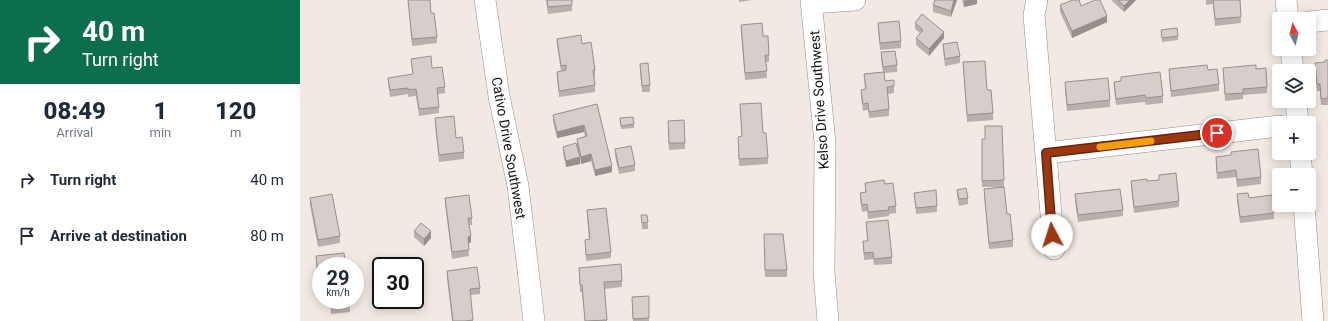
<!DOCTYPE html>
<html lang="en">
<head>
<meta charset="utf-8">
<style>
  body { margin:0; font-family:Roboto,sans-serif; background:#f2f2f3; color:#1f2937; height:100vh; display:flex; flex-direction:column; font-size:15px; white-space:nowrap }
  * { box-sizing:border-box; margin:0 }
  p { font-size:13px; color:#747a83 }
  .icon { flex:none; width:22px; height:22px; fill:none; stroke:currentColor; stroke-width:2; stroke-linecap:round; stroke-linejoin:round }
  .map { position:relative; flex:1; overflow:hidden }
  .side { display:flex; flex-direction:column; background:#fff; width:300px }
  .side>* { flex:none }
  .banner { background:#0b6e4f; color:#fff; overflow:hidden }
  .needle { width:26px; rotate:353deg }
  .tools { position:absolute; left:972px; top:12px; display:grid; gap:8px }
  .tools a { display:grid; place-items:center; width:44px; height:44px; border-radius:4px; background:#fff; box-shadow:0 2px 10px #0003; font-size:20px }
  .speed { position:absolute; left:12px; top:257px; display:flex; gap:8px; font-size:20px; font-weight:700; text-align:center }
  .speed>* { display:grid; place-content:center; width:52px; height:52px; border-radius:50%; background:#fff; box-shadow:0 2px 10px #0003; line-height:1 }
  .speed small { font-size:10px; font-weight:400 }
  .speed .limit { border:2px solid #111; border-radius:6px; background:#fff; color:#111 }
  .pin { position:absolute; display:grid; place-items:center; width:34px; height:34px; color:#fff; margin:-17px; border:2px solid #fff; border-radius:50%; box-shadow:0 1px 4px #0007 }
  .me { position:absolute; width:44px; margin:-22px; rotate:355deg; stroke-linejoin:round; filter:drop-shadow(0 0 3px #0008) }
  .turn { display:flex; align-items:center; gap:14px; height:84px; padding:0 16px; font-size:18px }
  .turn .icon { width:52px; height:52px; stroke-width:2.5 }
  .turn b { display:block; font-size:28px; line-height:34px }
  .eta { display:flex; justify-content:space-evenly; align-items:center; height:68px; text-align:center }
  .eta b { font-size:24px; font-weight:800; line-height:28px }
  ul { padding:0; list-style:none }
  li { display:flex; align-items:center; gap:12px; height:56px; padding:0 16px }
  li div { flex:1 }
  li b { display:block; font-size:15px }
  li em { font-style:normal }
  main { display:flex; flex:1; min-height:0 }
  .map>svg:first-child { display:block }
</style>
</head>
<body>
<main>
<section class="side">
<div class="banner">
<div class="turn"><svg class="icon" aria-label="right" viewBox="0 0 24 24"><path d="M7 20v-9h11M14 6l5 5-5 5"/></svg><div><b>40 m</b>Turn right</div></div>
</div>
<div class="eta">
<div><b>08:49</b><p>Arrival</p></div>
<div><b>1</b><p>min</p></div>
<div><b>120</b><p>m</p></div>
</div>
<ul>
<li><svg class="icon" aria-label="right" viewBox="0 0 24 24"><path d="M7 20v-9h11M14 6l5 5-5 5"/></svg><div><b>Turn right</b></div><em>40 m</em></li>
<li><svg class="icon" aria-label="arrive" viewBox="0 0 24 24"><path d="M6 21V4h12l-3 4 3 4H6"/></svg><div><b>Arrive at destination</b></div><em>80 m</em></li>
</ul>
</section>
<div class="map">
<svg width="1028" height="321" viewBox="0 0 1028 321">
  <rect width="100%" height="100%" fill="#f2e9e4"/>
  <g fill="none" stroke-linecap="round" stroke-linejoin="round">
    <g stroke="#948c88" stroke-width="22">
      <path id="minor" d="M185,0L199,96L218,186L234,321
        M511,0L525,143L524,272L528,321
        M737,0L734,15L754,249
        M986,0L988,19
        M512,3L555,0
        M1009,22L1028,20
        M991,49L993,71
        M996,101L998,123
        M746,153L979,126
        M1000,153L1002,175
        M1004,205L1013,321"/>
    </g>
    <use href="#minor" stroke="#fff" stroke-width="21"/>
  </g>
  <path fill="#b9b0ae" d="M108,0H130L131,13L137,37V43L112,46Z
    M246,0H272V11L248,14Z
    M439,0H453L439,2Z
    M657,0L651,17L633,12V5Z
    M662,0H677V4L664,7Z
    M811,0H836L824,12Z
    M906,0H940L941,23L915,26L913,4L906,5Z
    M760,5L781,6L807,22L772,38L760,12Z
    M578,23L601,41V48L580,50L578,30Z
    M615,23L644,38L629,56L616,45V38L620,33L615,29Z
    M441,25L463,36L469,55V62H466L467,78L445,80L441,31Z
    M861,30L878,36V40L862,42Z
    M257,39L282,44L295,70V77H294L295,85V92L259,97L257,78V72L261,71L257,45Z
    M643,44L660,56V63L645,66L643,51Z
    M581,52L597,65V72L584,73L585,81L594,86V93L588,94L589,109V116L569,118L568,110L563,111L561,97V90H565L564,74L583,72L581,59Z
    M111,59L132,68L145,87V93L138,94L139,107V113L119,116L116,96L108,97V94L90,97L88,84V78L113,74Z
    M1028,60V105H1021L1020,91H1017L1015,63L1025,62Z
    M663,62L687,90L693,113V120L667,122Z
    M340,64L350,85V92H342L340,71Z
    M923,68L956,69L967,87V93L943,95V99L925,101Z
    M869,69L908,70L919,84V91L871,97L869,76Z
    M821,77L863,96V103L846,105L845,102L816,105L814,89V82L821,81Z
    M765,82L810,100V107L767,111L765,89Z
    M297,104L312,172L295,176L291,161L281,164L280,159V164L266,167L263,154V147L277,144V139L285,137L284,132L257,138L253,122V115Z
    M440,104L463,133L468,158V164L439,166L438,137L442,136Z
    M135,118L156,138L164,152V159L139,162L135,125Z
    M320,118L334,124V128L321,129Z
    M702,126L704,187L707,214L713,240V247L689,249L684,195V189L700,187H682V139H685Z
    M368,127L385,143V149L369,150Z
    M315,149L335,165V171L319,174L315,156Z
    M916,157L961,177V184L937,187L936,177L917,179L916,163Z
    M859,175L879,201V207L834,213L831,187V181H847L859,180Z
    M565,183L585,184L596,206V213L589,214V216L568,219L567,211L562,212L560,199V193L565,192Z
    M657,190L668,198V204L659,206L657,196Z
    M614,193L637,206V212L616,214Z
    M775,194L823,210V216L778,222L775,201Z
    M937,194L949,198L974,213V219L940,223L937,201Z
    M10,198L40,236V243L18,247L10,205Z
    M145,198L172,218V225H169L171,242L168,244L169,256L152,259L145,204Z
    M287,210L311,252V258L286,261L285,240H289L287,216Z
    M341,215L348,222V229H342Z
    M566,222L592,257V264L574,265L573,259L564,260L563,241H567Z
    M114,231L131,238L124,246L114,237Z
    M464,234L487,270V277H465Z
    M16,256L21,266V282H18L16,263Z
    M279,268L322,281V287L304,289L307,321H285L282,292H280Z
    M147,271L180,288V294L170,295L173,321H152L147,278Z
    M349,296V321H333L332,297Z
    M30,300H50V312L31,314Z"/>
  <path fill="#96908d" d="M654,0H657L651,17V11Z
    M667,0H677V4L664,7V1Z
    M830,0H836L824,12V6Z
    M807,16V22L772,38V31Z
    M644,32V38L629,56V49Z
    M284,125V132L257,138V132Z
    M291,154V161L281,164V157Z
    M280,157V164L266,167V161Z
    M312,166V172L295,176V170Z
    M131,231V238L124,246V239Z
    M171,236V242L168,244V237Z"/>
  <path fill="#d7cdca" stroke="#96908d" d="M108,0H130L131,13H134L137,37L112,39Z
    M247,0H272V5L248,7Z
    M635,0H654L651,11L633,5Z
    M773,0H779L781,6L795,0H800L807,16L772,31L760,5Z
    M818,0H830L824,6Z
    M913,0H940L941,17L915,19Z
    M622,14L644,32L629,49L616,38L623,30L615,23Z
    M599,21L601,41L580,43L578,23Z
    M462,23L463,36H468L469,55H465L467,71L445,73L441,25Z
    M877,28L878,36L862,38L861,30Z
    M281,35L282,44L291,42L295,70H293L295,85L259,91L257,72L266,70V65L261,66L257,39Z
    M657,42L660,56L645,59L643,44Z
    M595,51L597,65L583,67L581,52Z
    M131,56L132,68L142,67L145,87L137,88L139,107L119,109L116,89L108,90V88L90,90L88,78L113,74L111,59Z
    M1025,60H1028V98L1021,99L1020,84H1017L1015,63L1025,62Z
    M685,61L687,90H691L693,113L667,115L663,62Z
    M348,63L350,85L342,86L340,64Z
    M907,65L908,70L917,69L919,84L871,91L869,69Z
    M956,65V69L966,68L967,87L943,89V93L925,94L923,68Z
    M584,72L585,81L594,80V86L587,87L589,109L569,112L568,103L563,104L561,90L566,89L564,74Z
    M860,72L863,96L846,98L845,95L816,99L814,82L821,81V77Z
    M808,78L810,100L767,105L765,82Z
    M461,103L463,133H466L468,158L439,159L438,137L442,136L440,104Z
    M297,104L312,166L295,170L291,154L281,157L277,139L287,136L284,125L257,132L253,115Z
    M154,116L156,138L162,137L164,152L139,155L135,118Z
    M333,117L334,124L321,126L320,118Z
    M384,120L385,143H369L368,121Z
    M685,126H702L704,180L682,181V139H685Z
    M276,143L280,157L266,161L263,147Z
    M331,146L335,165L319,168L315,149Z
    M958,149L961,177L937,180L936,170L917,173L916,157L931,155V152Z
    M876,173L879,201L834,207L831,181L847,179V181L859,180V175Z
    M584,180L585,184L593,183L596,206L588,207L589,210L568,212L567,204L562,205L560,193L566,192L565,183Z
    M704,187L707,214H710L713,240L689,243L684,189Z
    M666,188L668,198L659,199L657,190Z
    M820,189L823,210L778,215L775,194Z
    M636,190L637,206L616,208L614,193Z
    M948,193L949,198L972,195L974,213L940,217L937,194Z
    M32,194L40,236L18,240L10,198Z
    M169,195L172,218H168L171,236L168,237L169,250L152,252L145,198Z
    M306,208L311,252L286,255L285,240L290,239L287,210Z
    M341,215H347L348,222L342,223Z
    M588,220L592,257L574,259L573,252L564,253L563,241H568L566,222Z
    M121,223L131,231L124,239L114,231Z
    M464,234H483L487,270H465Z
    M44,253L46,266H21V275L18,276L16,256Z
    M321,264L322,281L304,282L307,320L285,321L282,285H280L279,268Z
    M177,267L180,288L170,289L173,320L165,321H153L147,271Z
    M349,296V318L333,319L332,297Z
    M30,300H50V305L31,308Z"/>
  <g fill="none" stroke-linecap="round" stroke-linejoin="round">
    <g stroke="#66240a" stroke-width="10">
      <path id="route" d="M752,235L746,153L917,133"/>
    </g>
    <use href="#route" stroke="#9d3710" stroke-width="7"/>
    <path stroke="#f59e0b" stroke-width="7" d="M800,147L851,141"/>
  </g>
  <g text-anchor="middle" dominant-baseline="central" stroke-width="3" stroke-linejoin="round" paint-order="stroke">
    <g font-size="14" fill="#151211" stroke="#fff">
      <text transform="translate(519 100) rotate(-94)">Kelso Drive Southwest</text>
      <text transform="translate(209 148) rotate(80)">Cativo Drive Southwest</text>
    </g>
  </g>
</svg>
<div class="tools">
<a><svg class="needle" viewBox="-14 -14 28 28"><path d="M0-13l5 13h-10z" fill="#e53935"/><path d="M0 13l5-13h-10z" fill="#747a83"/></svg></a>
<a><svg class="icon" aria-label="layers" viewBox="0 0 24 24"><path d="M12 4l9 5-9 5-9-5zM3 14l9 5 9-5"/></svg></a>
<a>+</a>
<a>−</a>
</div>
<div class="speed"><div>29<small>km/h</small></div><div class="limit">30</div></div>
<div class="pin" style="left:917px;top:133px;background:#d93025"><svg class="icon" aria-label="arrive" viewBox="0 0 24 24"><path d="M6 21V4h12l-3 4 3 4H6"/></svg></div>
<svg class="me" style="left:752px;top:235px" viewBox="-20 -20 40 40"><circle r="19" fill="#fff"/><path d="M0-13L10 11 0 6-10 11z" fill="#9d3710"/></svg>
</div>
</main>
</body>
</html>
